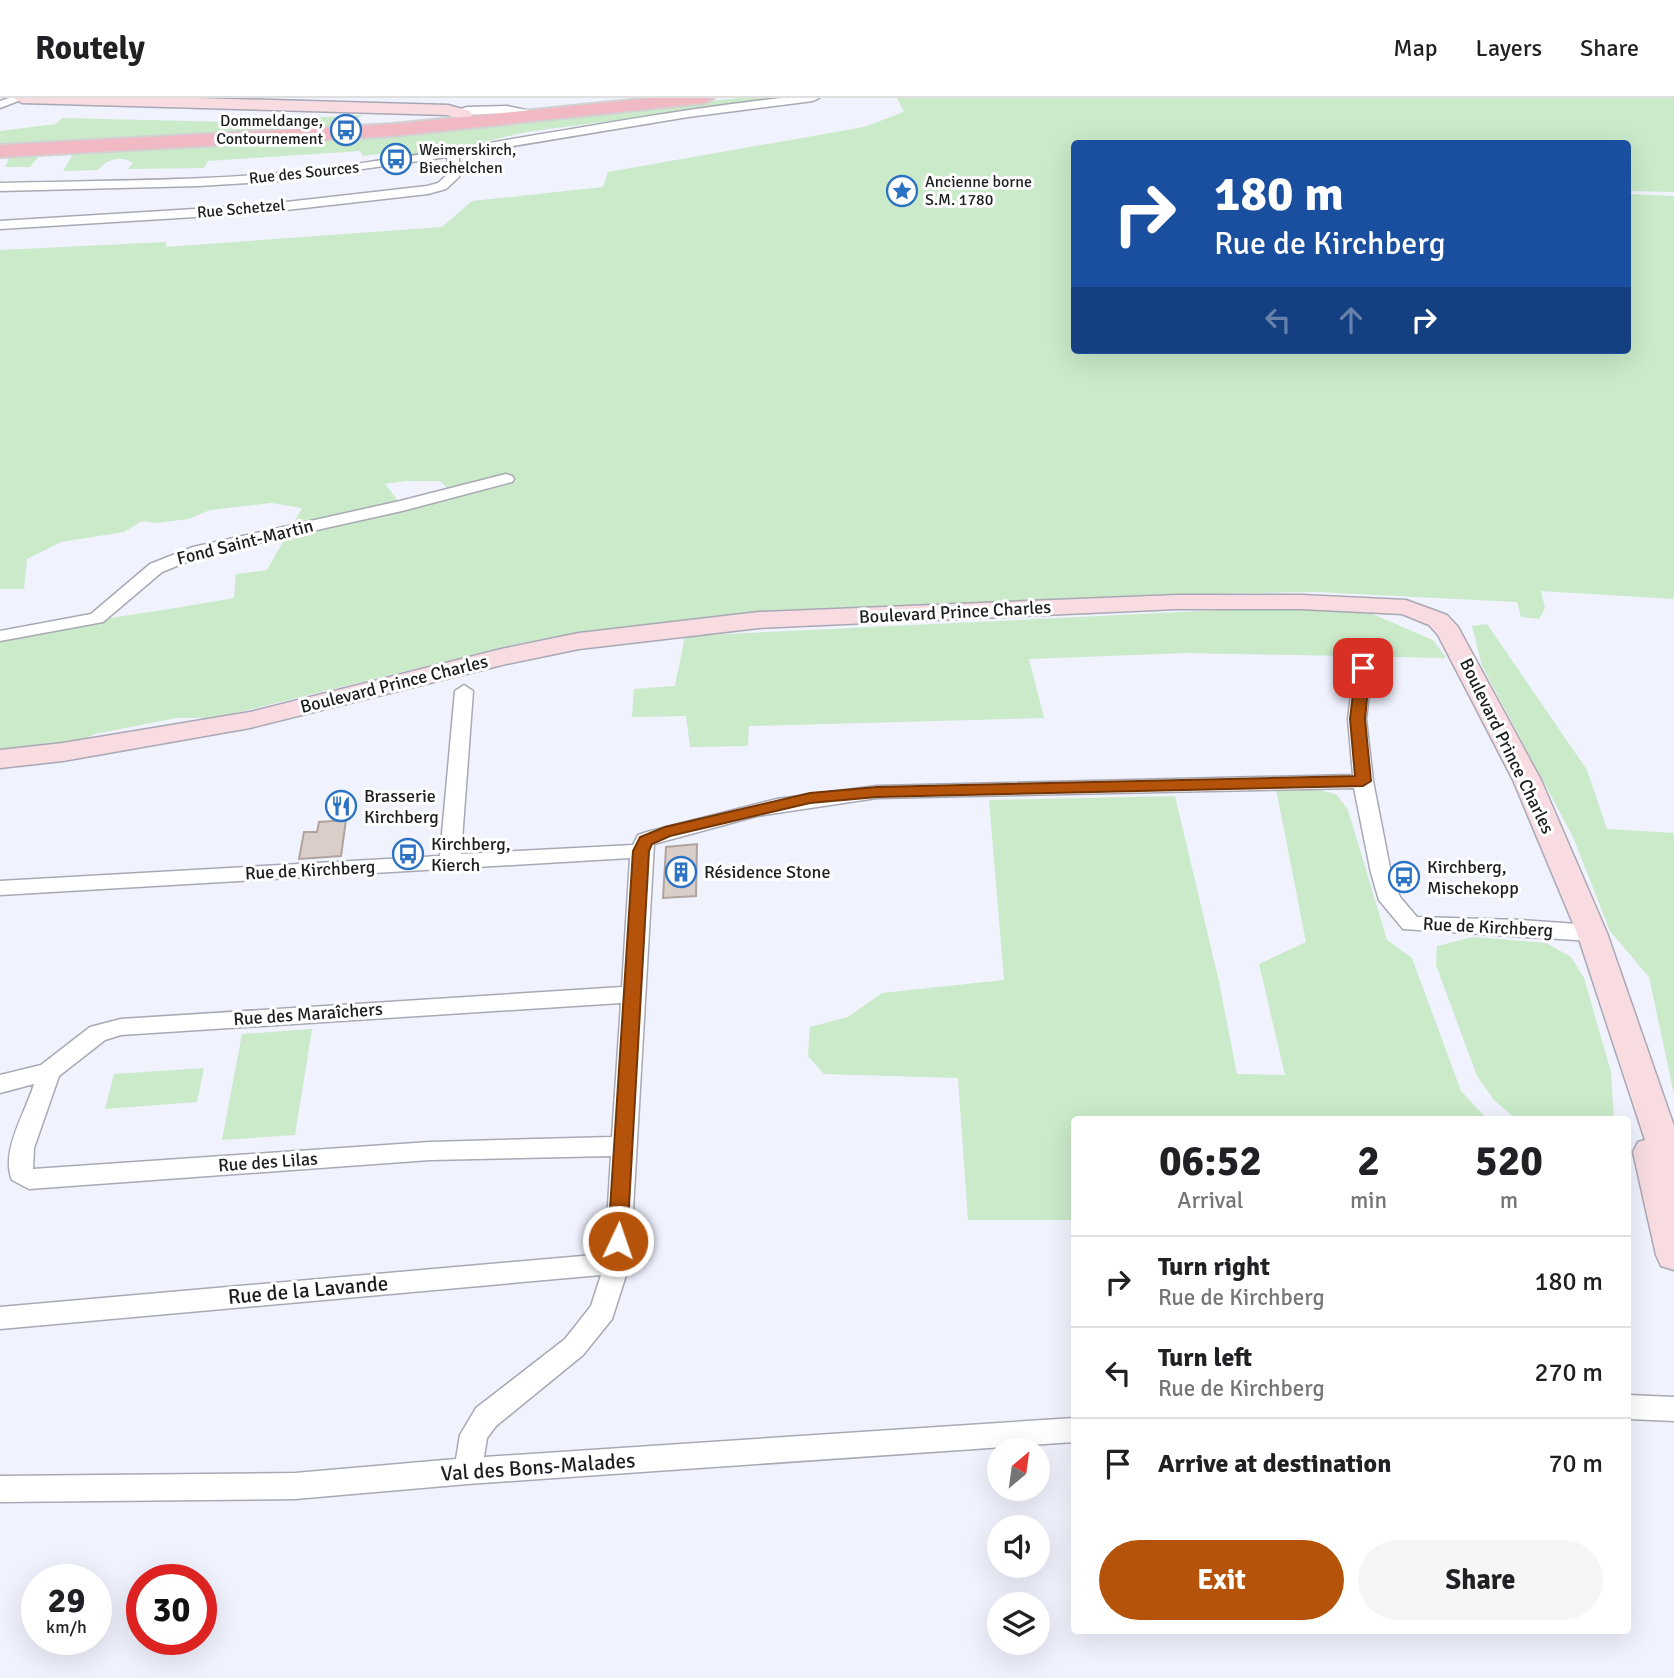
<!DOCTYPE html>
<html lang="en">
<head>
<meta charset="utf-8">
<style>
  body { margin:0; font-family:Signika,sans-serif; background:#f6f6f6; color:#202124; height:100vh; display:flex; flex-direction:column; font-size:26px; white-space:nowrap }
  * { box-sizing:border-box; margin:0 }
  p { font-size:23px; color:#757577 }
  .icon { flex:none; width:38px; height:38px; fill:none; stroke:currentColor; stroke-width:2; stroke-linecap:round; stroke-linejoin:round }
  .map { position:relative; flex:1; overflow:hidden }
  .sheet { position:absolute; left:1071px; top:1018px; width:560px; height:518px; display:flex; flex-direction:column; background:#fff; border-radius:7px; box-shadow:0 7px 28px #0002 }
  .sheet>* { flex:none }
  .top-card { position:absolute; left:1071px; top:42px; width:560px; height:214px; border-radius:7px; box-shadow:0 7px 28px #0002; background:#1a4fa0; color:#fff; overflow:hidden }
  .needle { width:46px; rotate:29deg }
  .fabs { position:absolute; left:987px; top:1340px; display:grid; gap:14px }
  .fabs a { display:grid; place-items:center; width:63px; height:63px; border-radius:50%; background:#fff; box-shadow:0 7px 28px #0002; font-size:35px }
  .speed { position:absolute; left:21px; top:1466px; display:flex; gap:14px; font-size:35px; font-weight:700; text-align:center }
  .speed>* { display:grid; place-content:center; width:91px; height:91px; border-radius:50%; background:#fff; box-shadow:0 7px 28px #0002; line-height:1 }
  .speed small { font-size:18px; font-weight:400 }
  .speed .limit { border:10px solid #d22; background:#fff; color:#111 }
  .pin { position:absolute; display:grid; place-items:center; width:60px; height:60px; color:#fff; margin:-30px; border-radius:14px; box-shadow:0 4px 10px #0006 }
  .me { position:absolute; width:77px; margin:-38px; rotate:3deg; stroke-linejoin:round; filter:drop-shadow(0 0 5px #0008) }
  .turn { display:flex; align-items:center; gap:24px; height:147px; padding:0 28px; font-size:32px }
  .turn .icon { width:91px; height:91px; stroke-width:2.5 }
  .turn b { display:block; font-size:49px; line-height:60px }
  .lanes { display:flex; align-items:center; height:66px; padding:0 28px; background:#0003; justify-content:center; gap:35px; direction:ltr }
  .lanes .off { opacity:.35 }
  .eta { display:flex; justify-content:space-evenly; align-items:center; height:119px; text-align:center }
  .eta b { font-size:42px; font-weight:700; line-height:49px }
  .action { display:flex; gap:14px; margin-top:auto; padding:14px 28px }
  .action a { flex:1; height:80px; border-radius:42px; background:#b45309; color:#fff; font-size:28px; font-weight:700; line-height:80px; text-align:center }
  .action a+a { background:#f6f6f6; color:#202124 }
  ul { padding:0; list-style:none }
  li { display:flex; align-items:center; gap:21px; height:91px; padding:0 28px; border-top:2px solid #e0e0e0 }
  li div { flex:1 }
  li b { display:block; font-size:26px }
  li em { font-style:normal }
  header { display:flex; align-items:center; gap:42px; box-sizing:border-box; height:98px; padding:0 35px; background:#fff; border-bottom:2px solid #e0e0e0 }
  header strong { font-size:33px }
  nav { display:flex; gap:38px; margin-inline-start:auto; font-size:24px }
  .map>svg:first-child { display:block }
</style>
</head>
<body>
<header>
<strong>Routely</strong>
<nav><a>Map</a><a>Layers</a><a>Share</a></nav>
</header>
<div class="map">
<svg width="1674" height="1580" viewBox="0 0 1674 1580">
  <rect width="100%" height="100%" fill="#f0f2fe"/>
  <path fill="#caeac9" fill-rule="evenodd" d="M739,0H786L526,34L437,55L391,61L389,55L363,58L360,53L208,63L204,70L128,71L133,65C121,57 107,61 98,72L63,73L73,56L39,58L30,69H5L12,55L531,21Z
    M897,0H1674V94L1628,93V46H1074V252H1628V96L1674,98V501L1541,493L1545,510L1539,521L1521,519L1517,504L1316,494L1147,497L741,516L593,532L511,547L215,620H176L95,636L74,646L0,654V538C78,524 156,514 234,500L236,476L267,472L302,410L271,405L210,412L188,421L156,425L142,423L124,434L61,444L27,461L24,491H0V152L166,144V149L442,129L472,103L603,89L608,74L864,29L904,14ZM405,383H440L454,396L402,408L385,386Z
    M363,17L353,22L335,23L331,31L0,50V33L56,26L62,20L232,24Z
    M1223,512H1325L1372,516L1433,542L1446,560L1186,555L1029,561L1044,620L749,628L748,648L690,649L686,618L632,619L634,591L675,588L685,538Z
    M1487,526L1587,672L1607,731L1674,735V996L1649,879L1610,833L1573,739L1482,568L1472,528Z
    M1276,691L1321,692L1337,697L1348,712L1387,842L1412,860L1461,993L1488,1022H1074V1122H968L958,980L824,976L808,958L810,929L848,919L882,895L1004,882L989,702L1175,698L1219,884L1237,976L1285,977L1259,866L1306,844Z
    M1473,839L1546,845L1571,859L1584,880L1611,974L1614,1022H1517L1494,1002L1477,978L1436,867L1437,848Z
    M312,931L295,1037L222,1042L242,936Z
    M204,970L197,1004L105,1011L114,976Z"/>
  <path fill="#dbcec9" stroke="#b0a49e" stroke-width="2" d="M346,722L341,758L299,761L304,734H317L319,724Z
    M697,746L696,798L663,800L666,749Z"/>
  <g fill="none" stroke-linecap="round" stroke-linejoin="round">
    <g stroke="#a8a9b4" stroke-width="3">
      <path id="street" d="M9,0H26L0,10V3Z
        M782,0H819L813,3L688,19L459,57V79L446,91L428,96L260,115L0,131V123L260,107L427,88L438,85L449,75L447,59L278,83L198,88L0,93V85C106,82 212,84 317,71C473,52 626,17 782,0Z
        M507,8L531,13L542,18L536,22L507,15L457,17L451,14L467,9Z
        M506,376L512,378L514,381L512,384L402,413L204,457L162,474L103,524L0,543V533L91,516L150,466L193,449L400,403Z
        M1363,565L1372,571L1366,621L1373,683L1391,775L1400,799L1417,819L1521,822L1592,827L1600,830L1603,835L1600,840L1592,843L1403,831L1379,802L1371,775L1354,690L877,700L757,718L654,746L630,1165L612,1221L583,1257L496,1328L487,1340L484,1359L1074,1320V1344L468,1386L295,1401L0,1404V1378L295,1375L456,1361L460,1337L476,1310L565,1241L591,1208L601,1177L0,1231V1209L605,1156L611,1058L430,1062L29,1091L12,1082C0,1053 26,1014 34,986L0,995V977L41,967L90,929L121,921L622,889L630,760L0,797V783L440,758L455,593L464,587L473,593L461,756L633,747L638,737L647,734L777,701L877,688L1353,677L1348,621L1354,571ZM621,905L612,1039L430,1044L33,1071L34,1050L59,978L105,942L121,937Z
        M1628,1297L1674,1299V1323L1628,1321Z"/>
    </g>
    <g stroke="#a8a9b4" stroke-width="3">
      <path id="secondary" d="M14,0H196L448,7L470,13L475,24L467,29L461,28L457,20L447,17L22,5Z
        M1177,497H1301L1406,502L1447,517L1458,529L1541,682L1607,835L1674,1028V1172L1661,1168L1656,1157L1633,1054L1638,1044L1645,1042L1577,835L1513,682L1438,537L1429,527L1402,516L1301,511H1177L759,530L579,551L502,567L250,630L63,663L0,670V652L63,645L250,614L501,551L579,535L759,514Z"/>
    </g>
    <g stroke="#d2d2d3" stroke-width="4">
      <path id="primary" d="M651,0H714L705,5L393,38L0,59V47L393,26Z"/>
    </g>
    <use href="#street" fill="#fff" fill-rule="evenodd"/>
    <use href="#secondary" fill="#f8dce2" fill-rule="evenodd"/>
    <use href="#primary" fill="#f0b9c4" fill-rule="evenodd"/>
  </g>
  <path fill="#b45309" stroke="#753606" stroke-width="2" d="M1363,566L1370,570L1365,621L1371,683L1363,688L877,699L810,705L670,738L652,746L649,753L627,1143L625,1149L618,1151L611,1149L608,1143L633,753L640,739L665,729L810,695L877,689L1355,678L1350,621L1356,570Z"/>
  <defs>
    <g id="bus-ring" transform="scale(1.575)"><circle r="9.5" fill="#fff" stroke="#2c73c4" stroke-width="1.5"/><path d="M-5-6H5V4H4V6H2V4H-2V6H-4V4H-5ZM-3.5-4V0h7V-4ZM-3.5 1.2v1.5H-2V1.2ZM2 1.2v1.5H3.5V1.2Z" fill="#2c73c4"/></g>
    <g id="sight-ring" transform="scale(1.575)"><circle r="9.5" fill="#fff" stroke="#2c73c4" stroke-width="1.5"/><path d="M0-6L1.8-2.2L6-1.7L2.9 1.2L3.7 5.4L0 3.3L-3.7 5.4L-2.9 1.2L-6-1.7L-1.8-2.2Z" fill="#2c73c4"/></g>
    <g id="restaurant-ring" transform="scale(1.575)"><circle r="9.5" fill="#fff" stroke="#2c73c4" stroke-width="1.5"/><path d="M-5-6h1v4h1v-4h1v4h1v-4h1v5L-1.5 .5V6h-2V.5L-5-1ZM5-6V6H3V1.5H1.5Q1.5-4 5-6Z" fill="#2c73c4"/></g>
    <g id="building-ring" transform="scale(1.575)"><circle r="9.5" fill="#fff" stroke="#2c73c4" stroke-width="1.5"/><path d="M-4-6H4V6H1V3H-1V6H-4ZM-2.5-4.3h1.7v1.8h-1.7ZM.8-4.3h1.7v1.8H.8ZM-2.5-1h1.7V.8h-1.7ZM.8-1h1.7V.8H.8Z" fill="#2c73c4"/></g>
  </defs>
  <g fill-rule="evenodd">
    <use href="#bus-ring" x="346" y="32"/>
    <use href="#bus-ring" x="396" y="61"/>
    <use href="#sight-ring" x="902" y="93"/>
    <use href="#restaurant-ring" x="341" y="708"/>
    <use href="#bus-ring" x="408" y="756"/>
    <use href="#building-ring" x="681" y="774"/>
    <use href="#bus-ring" x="1404" y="779"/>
  </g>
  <g text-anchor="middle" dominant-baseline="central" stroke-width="6" stroke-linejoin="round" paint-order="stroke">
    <g font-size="16" fill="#1d1e22" stroke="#fff" text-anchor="start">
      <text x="323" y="23" text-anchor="end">Dommeldange,<tspan x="323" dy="18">Contournement</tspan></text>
      <text x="419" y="52">Weimerskirch,<tspan x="419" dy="18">Biechelchen</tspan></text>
      <text x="925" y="84">Ancienne borne<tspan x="925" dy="18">S.M. 1780</tspan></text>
    </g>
    <g font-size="16" fill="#1d1e22" stroke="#fff">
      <text transform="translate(304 75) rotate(-6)">Rue des Sources</text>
      <text transform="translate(241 111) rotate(-5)">Rue Schetzel</text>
    </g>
    <g font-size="18" fill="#1d1e22" stroke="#fff">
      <text transform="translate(245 444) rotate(-14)">Fond Saint-Martin</text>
      <text transform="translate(955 514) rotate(-3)">Boulevard Prince Charles</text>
      <text transform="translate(394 586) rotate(-14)">Boulevard Prince Charles</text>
      <text transform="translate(1507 648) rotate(64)">Boulevard Prince Charles</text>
      <text transform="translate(310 772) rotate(-3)">Rue de Kirchberg</text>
      <text transform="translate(1488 829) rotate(3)">Rue de Kirchberg</text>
      <text transform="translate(308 916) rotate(-4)">Rue des Maraîchers</text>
      <text transform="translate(268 1064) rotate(-4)">Rue des Lilas</text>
    </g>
    <g font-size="18" fill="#1d1e22" stroke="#fff" text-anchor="start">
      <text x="364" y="698">Brasserie<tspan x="364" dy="21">Kirchberg</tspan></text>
      <text x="431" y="746">Kirchberg,<tspan x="431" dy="21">Kierch</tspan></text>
      <text x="1427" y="769">Kirchberg,<tspan x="1427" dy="21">Mischekopp</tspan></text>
      <text x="704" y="774">Résidence Stone</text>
    </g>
    <g font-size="21" fill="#1d1e22" stroke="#fff">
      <text transform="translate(308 1192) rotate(-5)">Rue de la Lavande</text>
      <text transform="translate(538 1369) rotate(-4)">Val des Bons-Malades</text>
    </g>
  </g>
</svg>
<div class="fabs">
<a><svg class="needle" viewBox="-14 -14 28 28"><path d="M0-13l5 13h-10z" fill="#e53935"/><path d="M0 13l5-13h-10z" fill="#757577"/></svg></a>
<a><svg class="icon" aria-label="sound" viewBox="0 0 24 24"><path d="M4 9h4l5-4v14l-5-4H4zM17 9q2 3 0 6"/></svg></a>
<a><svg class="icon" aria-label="layers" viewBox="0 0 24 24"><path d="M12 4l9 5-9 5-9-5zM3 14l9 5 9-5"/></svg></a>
</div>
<div class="speed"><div>29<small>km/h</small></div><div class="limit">30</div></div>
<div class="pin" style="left:1363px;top:570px;background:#d93025"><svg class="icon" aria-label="arrive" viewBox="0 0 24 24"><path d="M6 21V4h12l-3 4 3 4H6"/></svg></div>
<svg class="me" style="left:618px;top:1143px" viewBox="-20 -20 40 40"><circle r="17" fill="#b45309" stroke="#fff" stroke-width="3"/><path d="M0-11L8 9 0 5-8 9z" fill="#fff"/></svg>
<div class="top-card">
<div class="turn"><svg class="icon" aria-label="right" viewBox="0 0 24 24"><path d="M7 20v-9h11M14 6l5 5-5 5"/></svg><div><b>180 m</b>Rue de Kirchberg</div></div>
<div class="lanes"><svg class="icon off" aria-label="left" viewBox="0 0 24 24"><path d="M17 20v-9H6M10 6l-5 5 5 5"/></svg><svg class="icon off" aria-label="ahead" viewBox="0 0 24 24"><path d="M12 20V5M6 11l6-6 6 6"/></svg><svg class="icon" aria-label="right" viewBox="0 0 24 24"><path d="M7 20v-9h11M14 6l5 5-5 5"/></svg></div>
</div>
<section class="sheet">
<div class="eta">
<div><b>06:52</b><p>Arrival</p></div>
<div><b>2</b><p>min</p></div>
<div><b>520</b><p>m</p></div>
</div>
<ul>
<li><svg class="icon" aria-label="right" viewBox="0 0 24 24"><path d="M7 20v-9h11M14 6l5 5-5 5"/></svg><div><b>Turn right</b><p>Rue de Kirchberg</p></div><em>180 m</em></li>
<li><svg class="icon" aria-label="left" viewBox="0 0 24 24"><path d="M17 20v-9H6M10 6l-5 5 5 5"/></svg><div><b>Turn left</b><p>Rue de Kirchberg</p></div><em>270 m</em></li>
<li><svg class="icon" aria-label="arrive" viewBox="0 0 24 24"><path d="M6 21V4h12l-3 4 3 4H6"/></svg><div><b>Arrive at destination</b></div><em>70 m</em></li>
</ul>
<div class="action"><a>Exit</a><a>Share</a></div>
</section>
</div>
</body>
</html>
